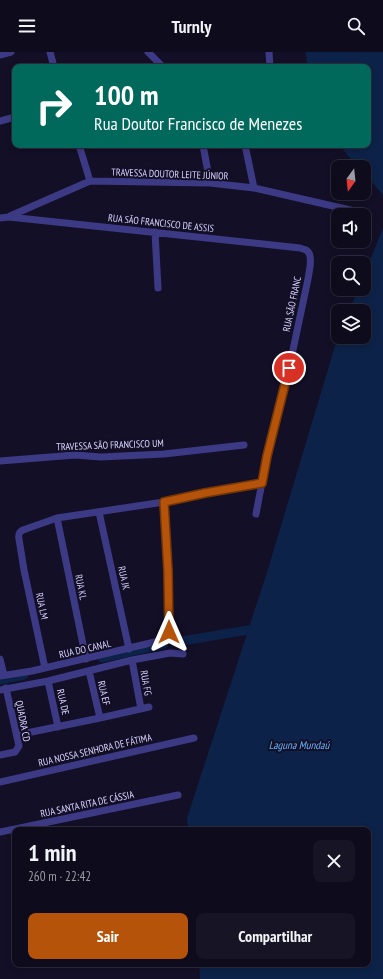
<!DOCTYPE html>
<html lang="pt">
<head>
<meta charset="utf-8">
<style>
  body { margin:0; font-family:"PT Sans Narrow",sans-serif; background:#171425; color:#f1f3f6; height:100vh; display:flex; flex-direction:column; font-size:15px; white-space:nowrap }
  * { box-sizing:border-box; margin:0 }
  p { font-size:13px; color:#9b9ba3 }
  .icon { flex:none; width:22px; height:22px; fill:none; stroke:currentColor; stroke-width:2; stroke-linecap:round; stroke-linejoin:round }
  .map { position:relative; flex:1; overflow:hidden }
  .side { position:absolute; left:12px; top:775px; width:359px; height:140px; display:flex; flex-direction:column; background:#0e0b1c; border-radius:8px; box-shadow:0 2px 6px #0003,0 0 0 1px #2e2b3b }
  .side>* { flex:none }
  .banner { position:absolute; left:12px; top:12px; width:359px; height:84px; border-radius:8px; box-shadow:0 2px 6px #0003,0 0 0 1px #2e2b3b; background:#00695c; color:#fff; overflow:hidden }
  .needle { width:26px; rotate:195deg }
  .fabs { position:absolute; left:331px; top:108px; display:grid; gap:8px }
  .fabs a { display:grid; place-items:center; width:40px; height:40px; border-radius:8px; background:#0e0b1c; box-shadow:0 2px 6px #0003,0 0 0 1px #2e2b3b; font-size:20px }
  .pin { position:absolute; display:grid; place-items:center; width:34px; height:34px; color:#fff; margin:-17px; border:2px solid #fff; border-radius:50%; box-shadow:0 1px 4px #0007 }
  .me { position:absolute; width:44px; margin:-22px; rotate:0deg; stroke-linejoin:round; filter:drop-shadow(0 0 3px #0008) }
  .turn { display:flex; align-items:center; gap:14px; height:84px; padding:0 16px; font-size:18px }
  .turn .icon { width:52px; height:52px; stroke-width:2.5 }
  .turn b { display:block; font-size:28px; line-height:34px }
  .round { display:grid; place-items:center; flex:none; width:42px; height:42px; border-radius:8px; background:#171425 }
  .headline { display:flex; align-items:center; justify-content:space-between; height:68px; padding:0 16px }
  h1 { font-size:24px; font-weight:800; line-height:30px }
  .primary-button { display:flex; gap:8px; margin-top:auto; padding:8px 16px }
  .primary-button a { flex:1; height:46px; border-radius:8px; background:#b45309; color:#fff; font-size:16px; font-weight:800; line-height:46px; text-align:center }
  .primary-button a+a { background:#171425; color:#f1f3f6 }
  header { display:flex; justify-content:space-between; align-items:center; height:52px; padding:0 16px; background:#0e0b1c; font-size:18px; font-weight:800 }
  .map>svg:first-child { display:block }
</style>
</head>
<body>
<header><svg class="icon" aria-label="menu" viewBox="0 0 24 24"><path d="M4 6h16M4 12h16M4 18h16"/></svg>Turnly<svg class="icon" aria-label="search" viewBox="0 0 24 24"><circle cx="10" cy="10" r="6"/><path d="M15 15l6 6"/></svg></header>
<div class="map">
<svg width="383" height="927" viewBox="0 0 383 927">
  <rect width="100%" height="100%" fill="#130f26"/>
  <path fill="#0c2248" d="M306,0H383V143L364,121V115H358L339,93H368V15H307Z
    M383,176V927H200L199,912H368V778H188L187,766L268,517L335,294L339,285H364V259H349L358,237H364V223Z"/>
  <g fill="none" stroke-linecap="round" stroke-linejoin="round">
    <path stroke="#0c2248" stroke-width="9" d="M176,590L248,578
      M102,606L164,592
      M0,628L24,623"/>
    <path stroke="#3d3a85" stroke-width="7" d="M50,0L54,15
      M148,0L163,15
      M269,0L270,15
      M0,3L11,0
      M0,69L15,65
      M79,93L90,129
      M203,93L210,131
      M245,93L254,136
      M10,164L90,129L210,131L254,136L359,160
      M0,166L9,165L300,196C300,196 306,198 306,198C314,202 309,220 308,227L286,331L267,404L256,462
      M155,180L158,236
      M0,409L75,403L101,405L164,402L244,393
      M99,460L129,597
      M57,466L86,607
      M0,607L4,623
      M132,608L141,657
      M45,616L24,518L19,487C18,482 19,480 23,478L57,466L164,450L205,441L262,431
      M89,619L100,666
      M0,624L32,619L159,589L164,587L169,580V519L164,450
      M48,629L58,675
      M0,638L48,629L132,608L170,601L183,602
      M17,683L100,666L149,655
      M0,703L15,700L19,694L6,636
      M0,730L194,686
      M0,780L178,743"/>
  </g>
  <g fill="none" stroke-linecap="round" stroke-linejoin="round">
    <g stroke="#753606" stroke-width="10">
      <path id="route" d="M169,580L168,519L164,450L205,441L262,431L267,404L289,316"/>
    </g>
    <use href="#route" stroke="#b45309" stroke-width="7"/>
  </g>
  <g text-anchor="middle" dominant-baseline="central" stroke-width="4" stroke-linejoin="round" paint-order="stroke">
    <g font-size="10" fill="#d9d4ff" stroke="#130f26">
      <text transform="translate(170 122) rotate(2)">TRAVESSA DOUTOR LEITE JÚNIOR</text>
      <text transform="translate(161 171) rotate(6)">RUA SÃO FRANCISCO DE ASSIS</text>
      <text transform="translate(292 252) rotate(-78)">RUA SÃO FRANC</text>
      <text transform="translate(110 393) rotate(-2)">TRAVESSA SÃO FRANCISCO UM</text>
      <text transform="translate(124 526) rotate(78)">RUA JK</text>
      <text transform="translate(81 535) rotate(78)">RUA KL</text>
      <text transform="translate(42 554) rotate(78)">RUA LM</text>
      <text transform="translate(85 597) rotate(-13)">RUA DO CANAL</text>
      <text transform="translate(146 631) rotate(80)">RUA FG</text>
      <text transform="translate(104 641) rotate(77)">RUA EF</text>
      <text transform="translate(63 650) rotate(77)">RUA DE</text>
      <text transform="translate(23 669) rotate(79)">QUADRA CD</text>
      <text transform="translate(95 698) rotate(-13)">RUA NOSSA SENHORA DE FÁTIMA</text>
      <text transform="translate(87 752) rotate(-12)">RUA SANTA RITA DE CÁSSIA</text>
    </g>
    <g font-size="11" font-style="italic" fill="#62b6ff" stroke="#130f26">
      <text x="299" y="693">Laguna Mundaú</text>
    </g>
  </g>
</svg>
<div class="fabs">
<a><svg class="needle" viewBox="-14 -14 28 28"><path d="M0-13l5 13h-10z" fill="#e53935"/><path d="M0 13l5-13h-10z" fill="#9b9ba3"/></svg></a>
<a><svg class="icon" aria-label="sound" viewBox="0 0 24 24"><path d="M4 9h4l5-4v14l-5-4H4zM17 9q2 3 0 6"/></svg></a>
<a><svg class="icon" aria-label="search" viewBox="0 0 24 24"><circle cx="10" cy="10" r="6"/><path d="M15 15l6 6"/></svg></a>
<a><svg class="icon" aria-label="layers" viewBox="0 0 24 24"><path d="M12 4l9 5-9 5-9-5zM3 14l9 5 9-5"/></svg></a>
</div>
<div class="pin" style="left:289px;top:316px;background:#d93025"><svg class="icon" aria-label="arrive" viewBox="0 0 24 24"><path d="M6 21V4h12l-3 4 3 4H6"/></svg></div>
<svg class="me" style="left:169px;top:580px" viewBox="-20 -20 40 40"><path d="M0-17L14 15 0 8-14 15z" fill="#b45309" stroke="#fff" stroke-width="4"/></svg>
<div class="banner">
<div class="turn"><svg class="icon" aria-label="right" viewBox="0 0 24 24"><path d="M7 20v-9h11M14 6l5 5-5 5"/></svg><div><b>100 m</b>Rua Doutor Francisco de Menezes</div></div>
</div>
<section class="side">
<div class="headline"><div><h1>1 min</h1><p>260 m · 22:42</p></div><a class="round"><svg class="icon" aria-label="close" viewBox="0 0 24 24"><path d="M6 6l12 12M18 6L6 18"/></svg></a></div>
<div class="primary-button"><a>Sair</a><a>Compartilhar</a></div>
</section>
</div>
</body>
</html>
